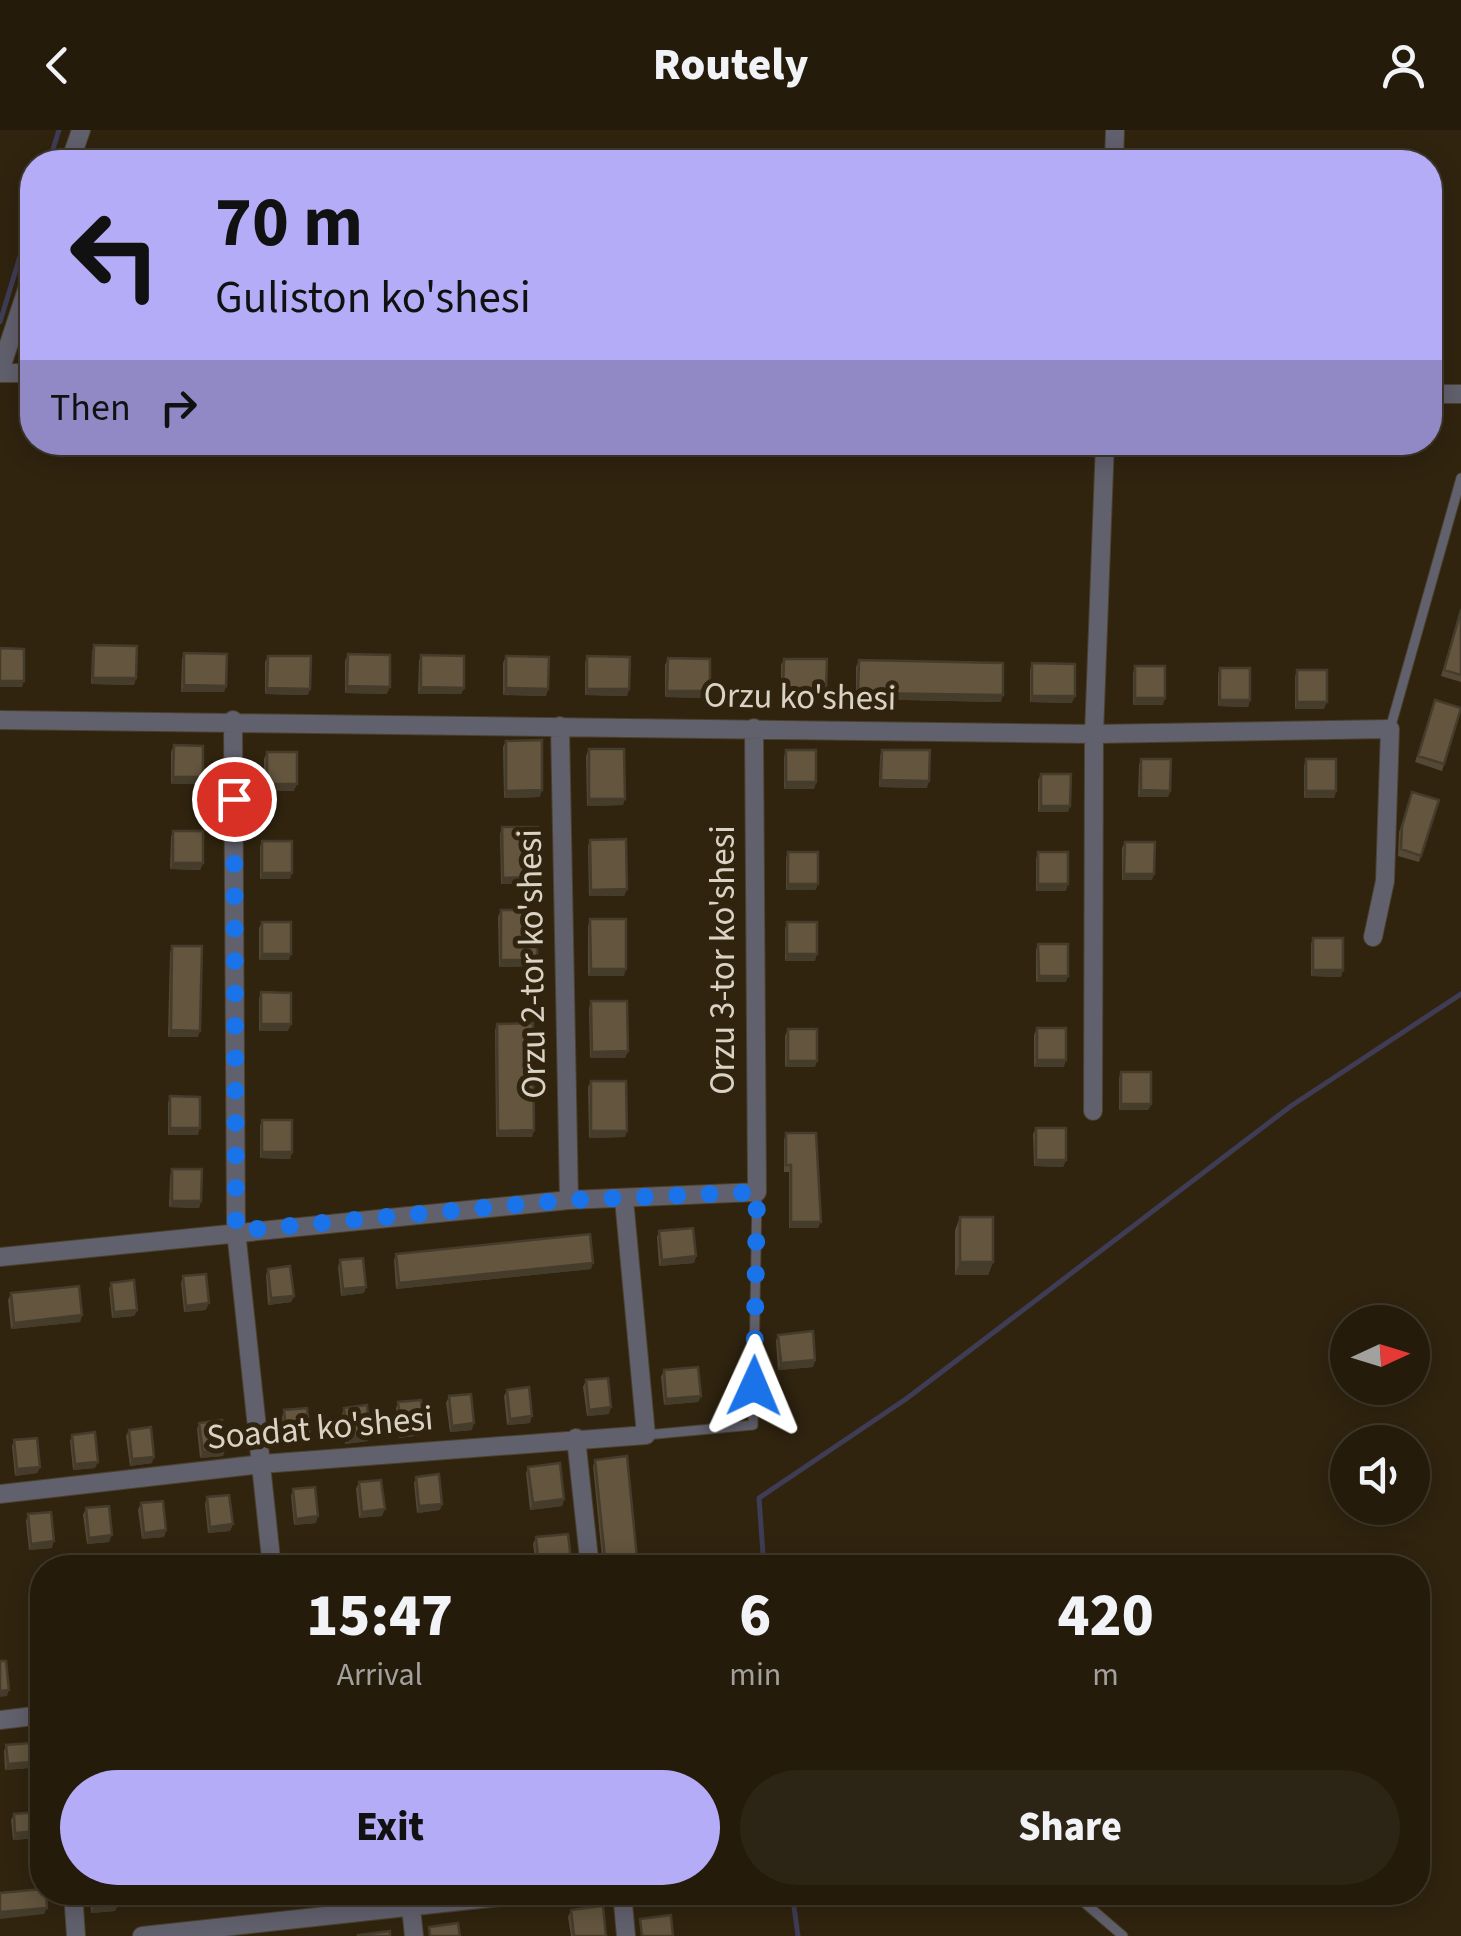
<!DOCTYPE html>
<html lang="en">
<head>
<meta charset="utf-8">
<style>
  body { margin:0; font-family:"Source Sans 3",sans-serif; background:#2c2414; color:#f1f3f6; height:100vh; display:flex; flex-direction:column; font-size:38px; white-space:nowrap }
  * { box-sizing:border-box; margin:0 }
  p { font-size:32px; color:#a3a19d }
  .icon { flex:none; width:55px; height:55px; fill:none; stroke:currentColor; stroke-width:2; stroke-linecap:round; stroke-linejoin:round }
  .map { position:relative; flex:1; overflow:hidden }
  .drawer { position:absolute; left:30px; top:1425px; width:1400px; height:350px; display:flex; flex-direction:column; background:#241b0b; border-radius:40px; box-shadow:0 5px 25px #0003,0 0 0 2px #41392c }
  .drawer>* { flex:none }
  .hud { position:absolute; left:20px; top:20px; width:1422px; height:305px; border-radius:40px; box-shadow:0 5px 25px #0003,0 0 0 2px #41392c; background:#b5acf8; color:#111; overflow:hidden }
  .needle { width:65px; rotate:86deg }
  .buttons { position:absolute; left:1330px; top:1175px; display:grid; gap:20px }
  .buttons a { display:grid; place-items:center; width:100px; height:100px; border-radius:50%; background:#241b0b; box-shadow:0 5px 25px #0003,0 0 0 2px #41392c; font-size:50px }
  .pin { position:absolute; display:grid; place-items:center; width:85px; height:85px; color:#fff; margin:-42px; border:5px solid #fff; border-radius:50%; box-shadow:0 2px 10px #0007 }
  .me { position:absolute; width:110px; margin:-55px; rotate:1deg; stroke-linejoin:round; filter:drop-shadow(0 0 8px #0008) }
  .turn { display:flex; align-items:center; gap:35px; height:210px; padding:0 30px; font-size:45px }
  .turn .icon { width:130px; height:130px; stroke-width:2.5 }
  .turn b { display:block; font-size:70px; line-height:85px }
  .then { display:flex; align-items:center; height:95px; padding:0 30px; background:#0003; gap:20px; font-size:38px }
  .eta { display:flex; justify-content:space-evenly; align-items:center; height:170px; text-align:center }
  .eta b { font-size:60px; font-weight:800; line-height:70px }
  .action { display:flex; gap:20px; margin-top:auto; padding:20px 30px }
  .action a { flex:1; height:115px; border-radius:60px; background:#b5acf8; color:#111; font-size:40px; font-weight:800; line-height:115px; text-align:center }
  .action a+a { background:#2c2414; color:#f1f3f6 }
  header { display:flex; justify-content:space-between; align-items:center; height:130px; padding:0 30px; background:#241b0b; font-size:45px; font-weight:800 }
  .map>svg:first-child { display:block }
</style>
</head>
<body>
<header><svg class="icon" aria-label="back" viewBox="0 0 24 24"><path d="M15 5l-7 7 7 7"/></svg>Routely<svg class="icon" aria-label="person" viewBox="0 0 24 24"><circle cx="12" cy="8" r="4"/><path d="M4 21q1-7 8-7t8 7"/></svg></header>
<div class="map">
<svg width="1461" height="1806" viewBox="0 0 1461 1806">
  <rect width="100%" height="100%" fill="#30240f"/>
  <g fill="none" stroke-linecap="round" stroke-linejoin="round">
    <path stroke="#3f3c56" stroke-width="5" d="M49,32L59,0
      M0,192L32,87
      M764,1438L759,1368L906,1269L1291,976L1461,864
      M792,1762L798,1806"/>
    <g stroke="#4b402c" stroke-width="11">
      <path id="lane" d="M1390,599L1461,348
        M646,1305L753,1295L757,1062
        M1072,1762L1123,1806"/>
    </g>
    <g stroke="#4b402c" stroke-width="20">
      <path id="street" d="M70,32L81,0
        M1114,32L1115,0
        M0,241L32,144
        M0,243H32
        M1430,264H1461
        M0,590L1094,604L1390,599L1385,751L1373,807
        M233,590L236,1101L272,1438
        M560,596L569,1070
        M1093,981L1094,604L1105,312
        M0,1127L569,1070L757,1062L754,598
        M576,1308L590,1438
        M0,1364L262,1334L646,1305L624,1069
        M0,1590L42,1585
        M73,1762L76,1806
        M622,1762L626,1806
        M411,1778L414,1806
        M142,1806L545,1762"/>
    </g>
    <use href="#lane" stroke="#61606d" stroke-width="9"/>
    <use href="#street" stroke="#61606d" stroke-width="18"/>
  </g>
  <path fill="#554935" d="M1461,478V552L1441,546Z
    M94,515L136,548L134,555L91,554L92,522Z
    M184,523L226,556L224,562H181L182,529Z
    M348,524L387,564L345,563V531Z
    M421,525L464,558L461,564H418L419,531Z
    M268,526L308,565L265,564V532Z
    M506,526L548,559L546,566L503,565V533Z
    M587,526L629,559L627,566L585,565V533Z
    M668,528L708,568L665,567V535Z
    M784,529L824,568H781V535Z
    M859,530L1001,572L856,569V537Z
    M1032,533L1072,573L1030,572V540Z
    M1135,536L1163,575H1133V543Z
    M1220,538L1250,570L1248,577L1218,576V544Z
    M1297,540L1324,579H1295V547Z
    M1435,570L1461,580L1442,641L1415,632Z
    M506,611L540,667L504,668L503,617Z
    M174,615L201,654H171V622Z
    M589,619L623,675L587,676L586,626Z
    M786,620L816,652L814,659H784V627Z
    M882,620L927,658L879,657L880,626Z
    M267,622L294,661L264,660V629Z
    M1141,629L1170,661L1168,667H1138L1139,635Z
    M1306,629L1336,661L1334,668H1304V636Z
    M1041,644L1068,682H1038V650Z
    M1412,662L1439,670L1419,732L1398,726L1399,702Z
    M502,697L537,754H501L500,704Z
    M173,701L203,733L200,740L170,739L171,707Z
    M590,710L627,759L624,766H589L588,716Z
    M262,711L290,749H260V717Z
    M1125,712L1152,750H1122V718Z
    M788,722L818,754L815,760H786V728Z
    M1038,722L1066,761H1036V729Z
    M501,780L537,830L535,836L499,837L498,787Z
    M590,789L624,846H588V796Z
    M262,792L289,830H259V798Z
    M787,792L815,831H785V799Z
    M1313,808L1343,840L1341,847L1311,846V814Z
    M1038,814L1066,852H1036V820Z
    M172,816L198,907H168L170,823Z
    M261,862L288,901H259V869Z
    M591,871L628,921L625,928H590L589,878Z
    M497,894L534,1000L532,1007H496L495,900Z
    M1037,898L1064,937H1034V905Z
    M788,899L815,937H785V906Z
    M1121,942L1151,974L1148,980H1119V948Z
    M591,951L625,1007L589,1008L588,957Z
    M170,966L198,1005H168V973Z
    M262,990L292,1022L290,1029L260,1028V996Z
    M1036,998L1066,1030L1063,1037L1034,1036L1033,1004Z
    M786,1003L818,1098H789V1042H784V1010Z
    M172,1039L201,1071L199,1078L169,1077L170,1046Z
    M960,1087L993,1132L988,1145H955V1100Z
    M659,1101L696,1126L694,1133L659,1136L657,1107Z
    M396,1124L591,1139L396,1159L394,1130Z
    M340,1130L364,1163L341,1166L338,1137Z
    M268,1139L294,1166L291,1172L268,1175L266,1145Z
    M183,1146L206,1180L184,1182L181,1153Z
    M111,1153L137,1180L134,1186L112,1188L109,1159Z
    M11,1163L82,1185L80,1192L11,1199L8,1170Z
    M778,1205L815,1230L813,1237L778,1240L776,1211Z
    M664,1240L701,1266L698,1272L664,1275L661,1247Z
    M586,1250L609,1284L587,1286L583,1257Z
    M507,1260L530,1293L507,1295L504,1266Z
    M449,1266L472,1300L450,1302L446,1273Z
    M398,1272L424,1299L422,1305L399,1308L396,1278Z
    M344,1278L368,1311L345,1314L342,1284Z
    M284,1280L310,1307L307,1314L285,1316L282,1287Z
    M199,1293L225,1319L223,1326L200,1328L197,1299Z
    M129,1300L152,1333L130,1336L126,1306Z
    M72,1305L95,1338L73,1340L70,1311Z
    M14,1310L40,1337L37,1343L15,1346L12,1316Z
    M595,1330L638,1438H603L593,1336Z
    M528,1337L564,1369L562,1376L530,1380L526,1343Z
    M416,1347L440,1380L417,1383L414,1353Z
    M359,1352L382,1386L359,1388L356,1359Z
    M293,1359L316,1393L294,1395L291,1366Z
    M207,1367L233,1394L230,1401L208,1403L205,1374Z
    M141,1373L166,1400L164,1407L142,1409L138,1380Z
    M86,1378L109,1412L87,1414L83,1385Z
    M28,1384L52,1418L29,1420L26,1391Z
    M536,1407L572,1438H536L533,1414Z
    M42,1527V1564H40L36,1534L39,1528Z
    M6,1615L29,1638L5,1640L4,1621Z
    M14,1684L37,1708L13,1710L11,1690Z
    M90,1762H117L118,1775L115,1781L91,1783Z
    M571,1780L606,1806H571L568,1787Z"/>
  <path fill="#453c2b" d="M1430,211H1441L1439,218H1430Z
    M442,312H558L557,316L442,314Z
    M597,312H717L715,317L596,315Z
    M746,312H859L856,319L744,317Z
    M927,313L975,314L973,321L925,320Z
    M1028,315L1075,317L1073,323L1025,322Z
    M1127,316L1175,317L1173,324L1125,323Z
    M1241,318L1350,319L1347,326L1238,324Z
    M93,548H136L134,555L91,554Z
    M0,551H24L22,557H0Z
    M184,555L226,556L224,562H181Z
    M347,556L390,557L387,564L345,563Z
    M421,557L464,558L461,564H418Z
    M267,558L310,559L308,565L265,564Z
    M506,558L548,559L546,566L503,565Z
    M587,559H629L627,566L585,565Z
    M667,561H710L708,568L665,567Z
    M783,561L826,562L824,568H781Z
    M858,563L1003,565L1001,572L856,569Z
    M1032,566H1075L1072,573L1030,572Z
    M1135,568H1165L1163,575H1133Z
    M1220,570H1250L1248,577L1218,576Z
    M1297,572H1327L1324,579H1295Z
    M173,647H203L201,654H171Z
    M881,650L929,651L927,658L879,657Z
    M786,652H816L814,659H784Z
    M267,654H297L294,661L264,660Z
    M542,660L540,667L504,668L506,661Z
    M1141,660L1170,661L1168,667H1138Z
    M1306,661H1336L1334,668H1304Z
    M589,669H625L623,675L587,676Z
    M1041,676H1070L1068,682H1038Z
    M173,733H203L200,740L170,739Z
    M262,743H292L290,749H260Z
    M1124,744H1154L1152,750H1122Z
    M539,747L537,754H501L503,748Z
    M788,754H818L815,760H786Z
    M1038,754H1068L1066,761H1036Z
    M627,759L624,766H589L591,760Z
    M262,824H291L289,830H259Z
    M787,824H817L815,831H785Z
    M501,830H537L535,836L499,837Z
    M591,839H626L624,846H588Z
    M1313,840H1343L1341,847L1311,846Z
    M1039,846H1068L1066,852H1036Z
    M261,894H291L288,901H259Z
    M171,900L200,901L198,907H168Z
    M628,921L625,928H590L592,922Z
    M1037,930H1066L1064,937H1034Z
    M788,931H817L815,937H785Z
    M1121,974H1151L1148,980H1119Z
    M170,998H200L198,1005H168Z
    M534,1000L532,1007H496L498,1001Z
    M591,1001H627L625,1007L589,1008Z
    M262,1022H292L290,1029L260,1028Z
    M1036,1030H1066L1063,1037L1034,1036Z
    M172,1071H201L199,1078L169,1077Z
    M791,1092H821L818,1098H789Z
    M696,1126L694,1133L659,1136L662,1130Z
    M960,1132H993L988,1145H955Z
    M593,1133L591,1139L396,1159L399,1153Z
    M366,1157L364,1163L341,1166L343,1159Z
    M294,1166L291,1172L268,1175L271,1168Z
    M209,1173L206,1180L184,1182L186,1176Z
    M137,1180L134,1186L112,1188L114,1182Z
    M82,1185L80,1192L11,1199L14,1193Z
    M815,1230L813,1237L778,1240L781,1233Z
    M701,1266L698,1272L664,1275L666,1269Z
    M611,1277L609,1284L587,1286L589,1280Z
    M532,1286L530,1293L507,1295L510,1289Z
    M474,1293L472,1300L450,1302L452,1296Z
    M424,1299L422,1305L399,1308L402,1301Z
    M370,1305L368,1311L345,1314L348,1307Z
    M310,1307L307,1314L285,1316L287,1310Z
    M225,1319L223,1326L200,1328L203,1322Z
    M154,1327L152,1333L130,1336L132,1329Z
    M98,1332L95,1338L73,1340L75,1334Z
    M40,1337L37,1343L15,1346L17,1339Z
    M564,1369L562,1376L530,1380L533,1373Z
    M442,1374L440,1380L417,1383L419,1376Z
    M385,1379L382,1386L359,1388L362,1382Z
    M318,1386L316,1393L294,1395L296,1389Z
    M233,1394L230,1401L208,1403L210,1397Z
    M166,1400L164,1407L142,1409L144,1403Z
    M112,1405L109,1412L87,1414L89,1408Z
    M54,1411L52,1418L29,1420L31,1414Z
    M9,1560L7,1566L0,1567V1561Z
    M32,1632L29,1638L5,1640L8,1634Z
    M39,1701L37,1708L13,1710L15,1703Z
    M243,1762H266L265,1765L241,1767Z
    M213,1766L211,1772L187,1774L189,1767Z
    M118,1775L115,1781L91,1783L94,1776Z
    M47,1778L44,1784L0,1789V1782Z"/>
  <path fill="#63553e" stroke="#453c2b" stroke-width="2.5" d="M1430,173H1442L1441,211H1430Z
    M927,312H975V314Z
    M1028,312H1075V317L1028,315Z
    M1127,312H1175V317L1127,316Z
    M1241,312H1350V319L1241,318Z
    M1461,480V545L1444,540Z
    M94,515L137,516L136,548H93Z
    M0,518L24,519V551H0Z
    M184,523L227,524L226,556L184,555Z
    M348,524L390,525V557L347,556Z
    M421,525L464,526V558L421,557Z
    M268,526H311L310,559L267,558Z
    M506,526L549,527L548,559L506,558Z
    M587,526L630,527L629,559H587Z
    M668,528L710,529V561H667Z
    M784,529H827L826,562L783,561Z
    M859,530L1003,533V565L858,563Z
    M1032,533L1075,534V566H1032Z
    M1135,536H1165V568H1135Z
    M1220,538H1250V570H1220Z
    M1297,540H1327V572H1297Z
    M1435,570L1461,578L1444,634L1418,626Z
    M542,610V660L506,661V611Z
    M174,615L203,616V647H173Z
    M589,619H624L625,669H589Z
    M786,620H816V652H786Z
    M882,620H930L929,651L881,650Z
    M267,622H297V654H267Z
    M1141,629H1171L1170,661L1141,660Z
    M1306,629H1336V661H1306Z
    M1041,644H1071L1070,676H1041Z
    M1412,662L1439,670L1421,726L1401,719L1402,696Z
    M502,697H538L539,747L503,748Z
    M173,701H203V733H173Z
    M626,709L627,759L591,760L590,710Z
    M262,711H292V743H262Z
    M1125,712H1155L1154,744H1124Z
    M788,722H818V754H788Z
    M1038,722H1068V754H1038Z
    M501,780H537V830H501Z
    M590,789H626V839H591Z
    M262,792H291V824H262Z
    M787,792H817V824H787Z
    M1313,808H1343V840H1313Z
    M1038,814H1068V846H1039Z
    M172,816H202L200,901L171,900Z
    M261,862L291,863V894H261Z
    M591,871H627L628,921L592,922Z
    M533,893L534,1000L498,1001L497,894Z
    M1037,898H1066V930H1037Z
    M788,899H817V931H788Z
    M1121,942H1151V974H1121Z
    M591,951H626L627,1001H591Z
    M170,966L200,967V998H170Z
    M262,990H292V1022H262Z
    M1036,998H1066V1030H1036Z
    M786,1003H816L821,1092H791V1035H786Z
    M172,1039H202L201,1071H172Z
    M960,1087H993V1132H960Z
    M693,1098L696,1126L662,1130L659,1101Z
    M590,1104L593,1133L399,1153L396,1124Z
    M363,1128L366,1157L343,1159L340,1130Z
    M290,1136L294,1166L271,1168L268,1139Z
    M206,1144L209,1173L186,1176L183,1146Z
    M134,1150L137,1180L114,1182L111,1153Z
    M79,1156L82,1185L14,1193L11,1163Z
    M813,1201L815,1230L781,1233L778,1205Z
    M698,1237L701,1266L666,1269L664,1240Z
    M608,1248L611,1277L589,1280L586,1250Z
    M529,1257L532,1286L510,1289L507,1260Z
    M471,1264L474,1293L452,1296L449,1266Z
    M421,1270L424,1299L402,1301L398,1272Z
    M367,1275L370,1305L348,1307L344,1278Z
    M307,1278L310,1307L287,1310L284,1280Z
    M222,1290L225,1319L203,1322L199,1293Z
    M151,1297L154,1327L132,1329L129,1300Z
    M95,1302L98,1332L75,1334L72,1305Z
    M37,1308L40,1337L17,1339L14,1310Z
    M627,1326L638,1438H606L595,1330Z
    M560,1333L564,1369L533,1373L528,1337Z
    M439,1344L442,1374L419,1376L416,1347Z
    M381,1350L385,1379L362,1382L359,1352Z
    M315,1357L318,1386L296,1389L293,1359Z
    M229,1365L233,1394L210,1397L207,1367Z
    M163,1371L166,1400L144,1403L141,1373Z
    M109,1376L112,1405L89,1408L86,1378Z
    M51,1382L54,1411L31,1414L28,1384Z
    M568,1404L572,1438H539L536,1407Z
    M42,1527V1557L39,1528Z
    M0,1531H6L9,1560L0,1561Z
    M30,1613L32,1632L8,1634L6,1615Z
    M38,1682L39,1701L15,1703L14,1684Z
    M42,1759V1762H46L47,1778L0,1782V1763Z
    M93,1762H117L118,1775L94,1776Z
    M189,1762H213V1766L189,1767Z
    M603,1776L606,1806H574L571,1780Z
    M671,1785L673,1806H642L640,1789Z
    M458,1793L460,1806H430L429,1797Z
    M390,1801V1806H358V1805Z"/>
  <g fill="none" stroke-linecap="round" stroke-linejoin="round">
    <path stroke="#1a73e8" stroke-width="18" stroke-dasharray="0 32.4" d="M234,669L236,1101L569,1070L757,1062L754,1256"/>
  </g>
  <g text-anchor="middle" dominant-baseline="central" stroke-width="10" stroke-linejoin="round" paint-order="stroke">
    <g font-size="35" fill="#dad2c5" stroke="#30240f">
      <text transform="translate(800 567) rotate(1)">Orzu ko'shesi</text>
      <text transform="translate(723 830) rotate(-90)">Orzu 3-tor ko'shesi</text>
      <text transform="translate(532 834) rotate(-91)">Orzu 2-tor ko'shesi</text>
      <text transform="translate(320 1298) rotate(-5)">Soadat ko'shesi</text>
    </g>
  </g>
</svg>
<div class="buttons">
<a><svg class="needle" viewBox="-14 -14 28 28"><path d="M0-13l5 13h-10z" fill="#e53935"/><path d="M0 13l5-13h-10z" fill="#a3a19d"/></svg></a>
<a><svg class="icon" aria-label="sound" viewBox="0 0 24 24"><path d="M4 9h4l5-4v14l-5-4H4zM17 9q2 3 0 6"/></svg></a>
</div>
<div class="pin" style="left:234px;top:669px;background:#d93025"><svg class="icon" aria-label="arrive" viewBox="0 0 24 24"><path d="M6 21V4h12l-3 4 3 4H6"/></svg></div>
<svg class="me" style="left:754px;top:1256px" viewBox="-20 -20 40 40"><path d="M0-17L14 15 0 8-14 15z" fill="#1a73e8" stroke="#fff" stroke-width="4"/></svg>
<div class="hud">
<div class="turn"><svg class="icon" aria-label="left" viewBox="0 0 24 24"><path d="M17 20v-9H6M10 6l-5 5 5 5"/></svg><div><b>70 m</b>Guliston ko'shesi</div></div>
<div class="then">Then<svg class="icon" aria-label="right" viewBox="0 0 24 24"><path d="M7 20v-9h11M14 6l5 5-5 5"/></svg></div>
</div>
<section class="drawer">
<div class="eta">
<div><b>15:47</b><p>Arrival</p></div>
<div><b>6</b><p>min</p></div>
<div><b>420</b><p>m</p></div>
</div>
<div class="action"><a>Exit</a><a>Share</a></div>
</section>
</div>
</body>
</html>
